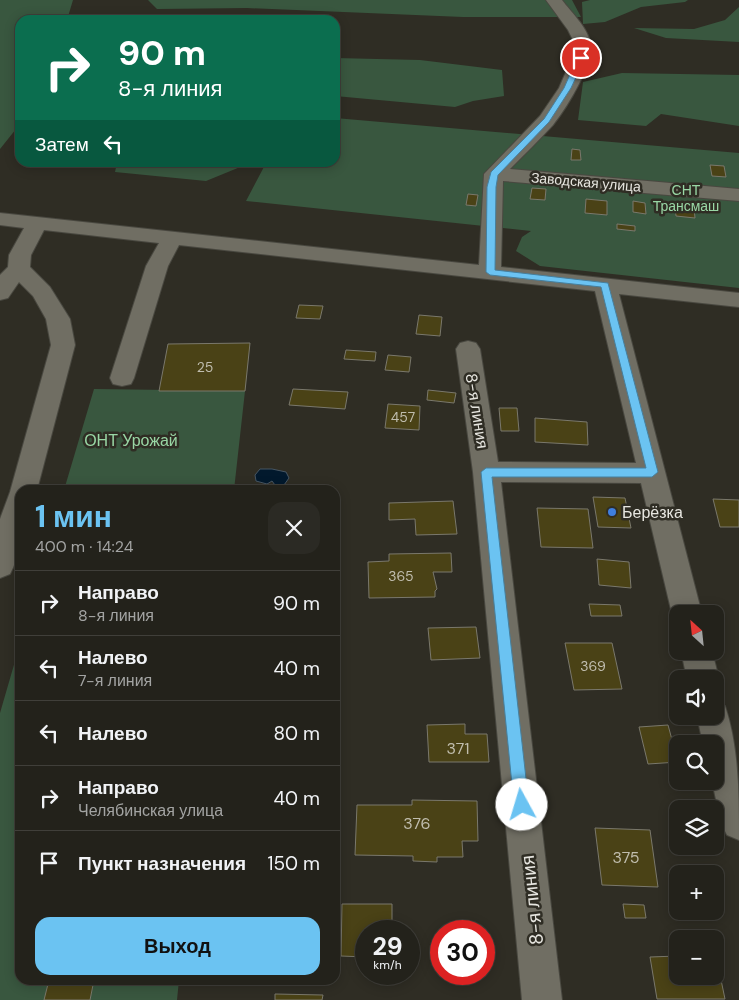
<!DOCTYPE html>
<html lang="ru">
<head>
<meta charset="utf-8">
<style>
  body { margin:0; font-family:"DM Sans",sans-serif; background:#2b2a24; color:#f1f3f6; height:100vh; display:flex; flex-direction:column; font-size:19px; white-space:nowrap }
  * { box-sizing:border-box; margin:0 }
  p { font-size:16px; color:#a3a4a3 }
  .icon { flex:none; width:28px; height:28px; fill:none; stroke:currentColor; stroke-width:2; stroke-linecap:round; stroke-linejoin:round }
  .map { position:relative; flex:1; overflow:hidden }
  .panel { position:absolute; left:15px; top:485px; width:325px; height:500px; display:flex; flex-direction:column; background:#23221b; border-radius:15px; box-shadow:0 2px 12px #0003,0 0 0 1px #403f3a }
  .panel>* { flex:none }
  .top-card { position:absolute; left:15px; top:15px; width:325px; height:152px; border-radius:15px; box-shadow:0 2px 12px #0003,0 0 0 1px #403f3a; background:#0b6e4f; color:#fff; overflow:hidden }
  .needle { width:32px; rotate:333deg }
  .fabs { position:absolute; left:669px; top:605px; display:grid; gap:10px }
  .fabs a { display:grid; place-items:center; width:55px; height:55px; border-radius:10px; background:#23221b; box-shadow:0 2px 12px #0003,0 0 0 1px #403f3a; font-size:25px }
  .speed { position:absolute; left:355px; top:920px; display:flex; gap:10px; font-size:25px; font-weight:700; text-align:center }
  .speed>* { display:grid; place-content:center; width:65px; height:65px; border-radius:50%; background:#23221b; box-shadow:0 2px 12px #0003,0 0 0 1px #403f3a; line-height:1 }
  .speed small { font-size:12px; font-weight:400 }
  .speed .limit { border:8px solid #d22; background:#fff; color:#111 }
  .pin { position:absolute; display:grid; place-items:center; width:42px; height:42px; color:#fff; margin:-21px; border:2px solid #fff; border-radius:50%; box-shadow:0 1px 5px #0007 }
  .me { position:absolute; width:55px; margin:-28px; rotate:354deg; stroke-linejoin:round; filter:drop-shadow(0 0 4px #0008) }
  .turn { display:flex; align-items:center; gap:18px; height:105px; padding:0 20px; font-size:22px }
  .turn .icon { width:65px; height:65px; stroke-width:2.5 }
  .turn b { display:block; font-size:35px; line-height:42px }
  .then { display:flex; align-items:center; height:48px; padding:0 20px; background:#0003; gap:10px; font-size:19px }
  .round { display:grid; place-items:center; flex:none; width:52px; height:52px; border-radius:15px; background:#2b2a24 }
  .headline { display:flex; align-items:center; justify-content:space-between; height:85px; padding:0 20px }
  h1 { font-size:30px; font-weight:800; line-height:38px; color:#6bc3f2 }
  .action { display:flex; gap:10px; margin-top:auto; padding:10px 20px }
  .action a { flex:1; height:58px; border-radius:15px; background:#6bc3f2; color:#111; font-size:20px; font-weight:800; line-height:58px; text-align:center }
  ul { padding:0; list-style:none }
  li { display:flex; align-items:center; gap:15px; height:65px; padding:0 20px; border-top:1px solid #403f3a }
  li div { flex:1 }
  li b { display:block; font-size:19px }
  li em { font-style:normal }
  .map>svg:first-child { display:block }
</style>
</head>
<body>
<div class="map">
<svg width="739" height="1000" viewBox="0 0 739 1000">
  <rect width="100%" height="100%" fill="#2f2d24"/>
  <path fill="#39573f" d="M0,0H73L67,20H20V124L0,149Z
    M148,0H572L581,17H463L247,8L157,9Z
    M590,0H688L685,2L641,7L605,22L583,24L582,2Z
    M739,7V42L666,38L634,28L694,29L725,20Z
    M335,58L420,60L502,70L504,96L473,101L455,107L335,96Z
    M622,73L739,75V126L661,114L646,126L578,120L583,82Z
    M335,118L739,153V288L540,266L516,251L522,237L531,231L246,201L266,163L335,162Z
    M117,163V162L250,163L206,181L115,172Z
    M94,389L245,391L234,490H64Z
    M20,644V980H179L177,1000H0V713Z"/>
  <path fill="#02192d" stroke="#475663" d="M260,469H272L286,472L289,478L284,485H275L272,481L267,484L256,481L255,475Z"/>
  <path fill="#4a4216" stroke="#7a786c" d="M572,149L580,150L581,160H571Z
    M710,165L724,166L726,177L712,176Z
    M532,188L546,189L545,200L530,199Z
    M468,194L478,195L476,206L466,205Z
    M586,199L607,201V215L585,213Z
    M633,201L645,203L646,214L633,212Z
    M675,206L694,208L695,218L676,216Z
    M617,224L635,226V231L617,229Z
    M299,305L323,306L320,319L296,318Z
    M419,315L442,317L440,336L416,334Z
    M250,343L245,391H159L168,344Z
    M346,350L376,352L375,361L344,359Z
    M388,355L411,357L409,372L385,370Z
    M293,389L348,392L345,409L289,405Z
    M428,390L456,393L454,403L427,400Z
    M388,404L420,406L419,430L385,428Z
    M499,408H517L519,431H501Z
    M535,418L587,422L588,445L535,442Z
    M593,497L625,498L631,528L598,527Z
    M713,499L739,500V527H720Z
    M453,501L457,534L416,535L415,519L389,520V503Z
    M537,508L588,509L593,548L541,547Z
    M451,553L452,572H433L437,589L435,591V597L369,598L368,562L389,561V554Z
    M597,559L629,562L631,588L599,585Z
    M589,604L620,605L622,616H591Z
    M476,627L480,658L431,660L428,628Z
    M565,643H612L622,689L574,690Z
    M465,724V734H487L489,762H429L427,725Z
    M668,725L678,762L648,764L639,727Z
    M412,800L477,801L478,841H462L463,857H437V862L413,861V856L355,855L357,805H412Z
    M595,828L650,830L658,887L602,885Z
    M342,904H392V931H366V957L341,956Z
    M623,904L644,905L646,918H625Z
    M678,956V976H715L716,956L725,999H657L650,957Z
    M49,980H94L90,1000H44Z
    M275,994L323,995L322,1000H275Z"/>
  <g fill="none" stroke-linecap="round" stroke-linejoin="round">
    <g stroke="#494840" stroke-width="2">
      <path id="minor" d="M546,0H562C571,12 587,27 590,42C595,63 566,109 553,125C539,140 524,155 510,169L739,189V201L503,181L501,267L739,293V307L619,294L702,614H678V623L672,614L641,483L501,482L562,1000H522L473,472L456,349L460,343L468,341L476,343L480,349L498,462L636,463L595,291L179,245L168,266L134,378L131,384L122,386L113,384L110,378L146,266L159,243L44,230L31,255L30,267L50,287L70,319L75,345L37,490H20C20,519 24,548 10,574L0,578V519L10,492L51,345L46,319L33,296L19,282L8,298L0,300V275L8,267L9,255L24,228L0,225V213L479,265L484,174L540,116L559,88L572,58L574,42L568,30Z
        M681,651H712L719,679L715,687V679H687Z
        M715,702L725,706C739,748 739,795 739,840L727,835L721,823L712,781H715V744H703L697,716H715Z"/>
    </g>
    <use href="#minor" fill="#706e63" fill-rule="evenodd"/>
  </g>
  <path fill="#6bc3f2" stroke="#467f9d" d="M578,56L585,58L571,88L549,122L498,175L496,187L495,270L608,283L658,472L652,477H492L529,805L527,810L522,812L516,810L514,805L481,472L486,468H646L601,287L490,275L486,272L487,187L491,172L544,119L564,88Z"/>
  <circle fill="#3f7fe0" stroke="#2f2d24" stroke-width="2" cx="612" cy="512" r="5"/>
  <g text-anchor="middle" dominant-baseline="central" stroke-width="5" stroke-linejoin="round" paint-order="stroke">
    <g font-size="14" fill="#e7e6e0" stroke="#2f2d24">
      <text transform="translate(586 182) rotate(5)">Заводская улица</text>
    </g>
    <g font-size="14" fill="#99d7a5" stroke="#2f2d24">
      <text x="686" y="190">СНТ<tspan x="686" dy="16">Трансмаш</tspan></text>
    </g>
    <g font-size="14" fill="#c0bdae">
      <text x="205" y="367">25</text>
      <text x="403" y="417">457</text>
      <text x="401" y="576">365</text>
      <text x="593" y="666">369</text>
    </g>
    <g font-size="16" fill="#e7e6e0" stroke="#2f2d24">
      <text transform="translate(477 411) rotate(81)">8-я линия</text>
    </g>
    <g font-size="16" fill="#99d7a5" stroke="#2f2d24">
      <text x="131" y="440">ОНТ Урожай</text>
    </g>
    <g font-size="16" fill="#e7e6e0" stroke="#2f2d24" text-anchor="start">
      <text x="622" y="512">Берёзка</text>
    </g>
    <g font-size="16" fill="#c0bdae">
      <text x="458" y="748">371</text>
      <text x="417" y="823">376</text>
      <text x="626" y="857">375</text>
    </g>
    <g font-size="19" fill="#e7e6e0" stroke="#2f2d24">
      <text transform="translate(532 900) rotate(-96)">8-я линия</text>
    </g>
  </g>
</svg>
<div class="fabs">
<a><svg class="needle" viewBox="-14 -14 28 28"><path d="M0-13l5 13h-10z" fill="#e53935"/><path d="M0 13l5-13h-10z" fill="#a3a4a3"/></svg></a>
<a><svg class="icon" aria-label="sound" viewBox="0 0 24 24"><path d="M4 9h4l5-4v14l-5-4H4zM17 9q2 3 0 6"/></svg></a>
<a><svg class="icon" aria-label="search" viewBox="0 0 24 24"><circle cx="10" cy="10" r="6"/><path d="M15 15l6 6"/></svg></a>
<a><svg class="icon" aria-label="layers" viewBox="0 0 24 24"><path d="M12 4l9 5-9 5-9-5zM3 14l9 5 9-5"/></svg></a>
<a>+</a>
<a>−</a>
</div>
<div class="speed"><div>29<small>km/h</small></div><div class="limit">30</div></div>
<div class="pin" style="left:581px;top:58px;background:#d93025"><svg class="icon" aria-label="arrive" viewBox="0 0 24 24"><path d="M6 21V4h12l-3 4 3 4H6"/></svg></div>
<svg class="me" style="left:522px;top:805px" viewBox="-20 -20 40 40"><circle r="19" fill="#fff"/><path d="M0-13L10 11 0 6-10 11z" fill="#6bc3f2"/></svg>
<div class="top-card">
<div class="turn"><svg class="icon" aria-label="right" viewBox="0 0 24 24"><path d="M7 20v-9h11M14 6l5 5-5 5"/></svg><div><b>90 m</b>8-я линия</div></div>
<div class="then">Затем<svg class="icon" aria-label="left" viewBox="0 0 24 24"><path d="M17 20v-9H6M10 6l-5 5 5 5"/></svg></div>
</div>
<section class="panel">
<div class="headline"><div><h1>1 мин</h1><p>400 m · 14:24</p></div><a class="round"><svg class="icon" aria-label="close" viewBox="0 0 24 24"><path d="M6 6l12 12M18 6L6 18"/></svg></a></div>
<ul>
<li><svg class="icon" aria-label="right" viewBox="0 0 24 24"><path d="M7 20v-9h11M14 6l5 5-5 5"/></svg><div><b>Направо</b><p>8-я линия</p></div><em>90 m</em></li>
<li><svg class="icon" aria-label="left" viewBox="0 0 24 24"><path d="M17 20v-9H6M10 6l-5 5 5 5"/></svg><div><b>Налево</b><p>7-я линия</p></div><em>40 m</em></li>
<li><svg class="icon" aria-label="left" viewBox="0 0 24 24"><path d="M17 20v-9H6M10 6l-5 5 5 5"/></svg><div><b>Налево</b></div><em>80 m</em></li>
<li><svg class="icon" aria-label="right" viewBox="0 0 24 24"><path d="M7 20v-9h11M14 6l5 5-5 5"/></svg><div><b>Направо</b><p>Челябинская улица</p></div><em>40 m</em></li>
<li><svg class="icon" aria-label="arrive" viewBox="0 0 24 24"><path d="M6 21V4h12l-3 4 3 4H6"/></svg><div><b>Пункт назначения</b></div><em>150 m</em></li>
</ul>
<div class="action"><a>Выход</a></div>
</section>
</div>
</body>
</html>
